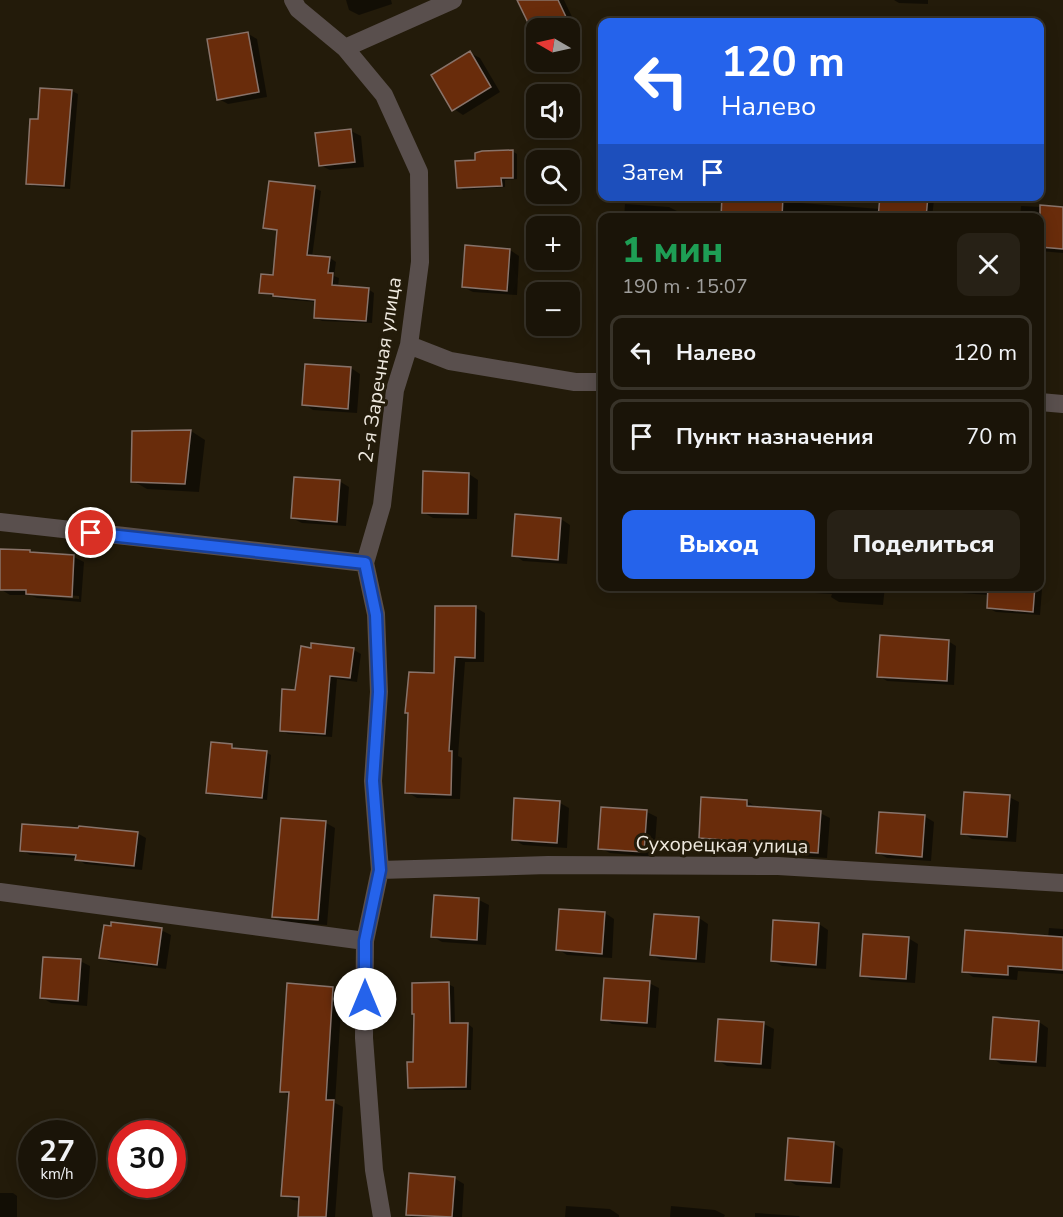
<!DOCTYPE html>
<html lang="ru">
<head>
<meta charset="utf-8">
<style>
  body { margin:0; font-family:"Nunito Sans",sans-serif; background:#272116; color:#f1f3f6; height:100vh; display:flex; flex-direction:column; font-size:22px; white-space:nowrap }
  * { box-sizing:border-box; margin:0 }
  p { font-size:20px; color:#9f9e9c }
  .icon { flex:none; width:33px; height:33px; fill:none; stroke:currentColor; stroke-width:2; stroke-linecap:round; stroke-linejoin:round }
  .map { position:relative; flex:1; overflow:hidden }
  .side { position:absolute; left:598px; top:213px; width:446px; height:378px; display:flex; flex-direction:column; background:#1a1408; border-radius:12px; box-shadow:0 3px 15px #0003,0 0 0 2px #383329 }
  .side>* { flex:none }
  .top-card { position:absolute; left:598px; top:18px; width:446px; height:183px; border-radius:12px; box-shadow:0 3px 15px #0003,0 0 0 2px #383329; background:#2563eb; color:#fff; overflow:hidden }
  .needle { width:39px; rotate:279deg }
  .tools { position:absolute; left:526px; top:18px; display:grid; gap:12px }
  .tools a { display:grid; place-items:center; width:54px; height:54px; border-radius:12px; background:#1a1408; box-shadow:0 3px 15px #0003,0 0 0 2px #383329; font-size:30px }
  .speed { position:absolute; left:18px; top:1120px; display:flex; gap:12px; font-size:30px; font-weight:700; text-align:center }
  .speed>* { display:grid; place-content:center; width:78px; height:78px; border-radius:50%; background:#1a1408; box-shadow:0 3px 15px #0003,0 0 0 2px #383329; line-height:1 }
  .speed small { font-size:15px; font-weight:400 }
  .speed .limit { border:9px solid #d22; background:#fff; color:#111 }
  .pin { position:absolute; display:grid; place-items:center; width:51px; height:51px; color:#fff; margin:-26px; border:3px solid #fff; border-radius:50%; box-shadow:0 2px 6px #0007 }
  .me { position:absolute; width:66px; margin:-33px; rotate:0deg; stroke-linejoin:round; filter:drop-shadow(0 0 4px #0008) }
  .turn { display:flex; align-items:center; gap:21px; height:126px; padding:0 24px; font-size:27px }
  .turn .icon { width:78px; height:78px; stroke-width:2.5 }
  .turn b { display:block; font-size:42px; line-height:51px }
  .then { display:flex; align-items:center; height:57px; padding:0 24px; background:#0003; gap:12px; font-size:22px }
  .round { display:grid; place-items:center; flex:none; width:63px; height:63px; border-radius:12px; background:#272116 }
  .headline { display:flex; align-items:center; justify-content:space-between; height:102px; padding:0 24px }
  h1 { font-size:36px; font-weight:800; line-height:45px; color:#1e9e55 }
  .cta { display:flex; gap:12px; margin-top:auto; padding:12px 24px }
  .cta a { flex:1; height:69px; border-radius:12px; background:#2563eb; color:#fff; font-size:24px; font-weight:800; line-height:69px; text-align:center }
  .cta a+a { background:#272116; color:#f1f3f6 }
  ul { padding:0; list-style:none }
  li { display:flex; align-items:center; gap:18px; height:75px; margin:0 12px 9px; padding:0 12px; border:3px solid #383329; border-radius:12px }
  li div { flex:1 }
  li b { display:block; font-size:22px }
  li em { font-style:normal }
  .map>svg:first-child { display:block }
</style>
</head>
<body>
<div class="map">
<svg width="1063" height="1217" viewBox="0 0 1063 1217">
  <rect width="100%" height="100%" fill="#231b0a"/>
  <path fill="#0007" d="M346,0H391L392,4L359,15L349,10Z
    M527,0H564L575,23L563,28H537V34L534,32Z
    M894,0H928V4L899,3Z
    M247,33L257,39L267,97L228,104L219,99Z
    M470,53L480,58L500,92L463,115L454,109Z
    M72,91L78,94L70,189L34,186L28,183L39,121Z
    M351,131L361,136L364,167L330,170L320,165Z
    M512,151L517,154V179L505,180V187L463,190L459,187L477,161Z
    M314,188L321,191L312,257L330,258L336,262L334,276L339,278L338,287L368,289L374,293L372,323L322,321L315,317L316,302L281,299L261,292L275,277L278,231L265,227Z
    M723,196H789L788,202L880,209L881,196H928L934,200L932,218H723Z
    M625,204L669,207L679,212L678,218H624Z
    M1021,206L1063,208V253L1040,251V218H1020Z
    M510,250L519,256L517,295L473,292L463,287Z
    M351,368L360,374L357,413L313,410L304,404Z
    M191,431L205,440L199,492L147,489L133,481Z
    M469,474L478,480L477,519L433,518L423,512Z
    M339,481L349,487L346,526L302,523L292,518Z
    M561,519L570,525L567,564L523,561L514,555Z
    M30,551L34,554L74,557L84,562L81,602L37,598L32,596L79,599V596L28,592L31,595H10L0,589Z
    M1040,574L1043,576L1040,615L996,612L988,608L989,595L948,592L940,588L1040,586Z
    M751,586H885L883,605L839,602L831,597L832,594L779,591L774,588Z
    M476,608L485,613L484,662H465L458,756L462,758L460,799L417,798L407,792L409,714L407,712L435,675Z
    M948,641L956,646L954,685L887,681L879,676Z
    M313,644L354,650L361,654L357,682L337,679L332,737L288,734L281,730Z
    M213,744L232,745L236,750L267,753L271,755L267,800L212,795L208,792Z
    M1009,797L1019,802L1016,842L972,839L963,833Z
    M747,801L756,807L820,813L830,818L827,858L783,855L773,848L710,843L700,838Z
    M560,803L569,808L567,848L523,845L513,839Z
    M603,809L647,812L657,817L654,857L610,853L600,848Z
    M924,816L934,822L931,861L887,858L878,853Z
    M326,823L335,828L327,925L283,922L274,916Z
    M137,833L146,838L142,870L85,864L76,858L30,855L22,850Z
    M435,897L479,900L489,905L486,945L442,942L432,936Z
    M605,913L614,919L612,958L567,955L558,949Z
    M699,918L708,924L705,963L661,960L652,955Z
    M819,924L828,930L826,969L782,966L772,961Z
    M112,927L161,930L171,935L166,969L111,962L101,957Z
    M1049,928L1063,929V974L1018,971L1017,980L973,977L964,971L1048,938Z
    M908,938L918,944L915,983L871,980L862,975Z
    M80,961L90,966L87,1006L51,1003L41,997Z
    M649,983L659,988L656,1028L612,1024L603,1019Z
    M448,984L454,987L455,1025L468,1024L473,1028L471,1090H415L410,1087L415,1064L416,1014Z
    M333,988L342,994L335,1103L343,1107L335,1217H300L301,1201L293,1200L283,1195L290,1096L282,1091Z
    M720,1021L764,1024L774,1029L771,1069L727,1066L717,1060Z
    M1039,1022L1048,1028L1046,1067L1001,1064L992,1058Z
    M833,1143L843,1149L840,1188L796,1185L786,1179Z
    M454,1178L464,1184L462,1217H412L408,1215Z
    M0,1193H13L17,1196V1217H0Z
    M566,1206L610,1209L619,1215V1217H565Z
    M671,1206L715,1210L725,1215L724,1217H670Z
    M755,1213L799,1216L800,1217H755Z"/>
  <path fill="#692c0b" stroke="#88736a" stroke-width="1.5" d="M517,0H558L566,17L543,28H537V31L533,33Z
    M248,32L259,92L217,100L207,39Z
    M470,51L491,87L452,111L431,75Z
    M40,88L72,90L64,186L26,184L30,119H38Z
    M351,129L355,162L319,166L315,133Z
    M513,150V178H501L502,186L457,188L455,161L475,160V153L482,151Z
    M269,181L315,186L307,255L330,257L328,273H333L332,285L369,288L366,321L314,318L315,300L273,296V294L259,293L261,274L273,275L277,230L263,228Z
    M722,196H783L782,218H721Z
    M880,196H928L926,218H878Z
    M1040,205L1063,207V249L1040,247Z
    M465,245L510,249L507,291L462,287Z
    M305,364L351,367L348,409L302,405Z
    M191,430L185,484L131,482L132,431Z
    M423,471L469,473L468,514L422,513Z
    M294,477L340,480L337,522L291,518Z
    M515,514L561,518L558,560L512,556Z
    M0,549L30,550V552L74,555L72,597L26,594V590H0Z
    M988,586H1035L1033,612L987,608Z
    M435,606H476L475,658L455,657L449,751H452L451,795L405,793L408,713H405L409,672L434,673Z
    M880,635L949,640L947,681L877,677Z
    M311,643L354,648L350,678L330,676L325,734L280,731L282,689L295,690L301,646L311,648Z
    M211,742L232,744V748L267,751L262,798L206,793Z
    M964,792L1010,795L1007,837L961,834Z
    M701,797L747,800V806L821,811L818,853L772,850V844L699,838Z
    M514,798L560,801L557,843L512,840Z
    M601,807L647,810L644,852L598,849Z
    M879,812L925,815L922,857L876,853Z
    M281,818L326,821L318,920L272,917Z
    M22,824L78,828L79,826L138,832L134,866L75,860L76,855L20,851Z
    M434,895L479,898L477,940L431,937Z
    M559,909L605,912L602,954L556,950Z
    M654,914L699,917L696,959L650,955Z
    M773,920L819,923L816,965L771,961Z
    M111,922L162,928L157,965L99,958L104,925L111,926Z
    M965,930L1063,937V970L1008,966V975L962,972Z
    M863,934L909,937L906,979L860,976Z
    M43,957L81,959L78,1001L40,998Z
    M604,978L650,981L647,1023L601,1020Z
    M449,982L450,1023H468L466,1087L408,1088L407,1062H413L414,1014H412V983Z
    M287,983L333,987L326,1100H334L326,1217H298L299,1197L281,1196L289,1092H280Z
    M993,1017L1039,1021L1036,1062L990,1059Z
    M718,1019L764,1022L761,1064L715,1061Z
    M788,1138L834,1142L831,1183L785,1180Z
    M409,1173L455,1177L452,1217L406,1215Z"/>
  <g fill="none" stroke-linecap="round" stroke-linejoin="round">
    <path stroke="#594f4d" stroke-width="18" d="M293,0L298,9L345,48L384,95L419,172L420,262L409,345L395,390L382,505L365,563L376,614L379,692L373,781L380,870L365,941L364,1038L374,1170L382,1217
      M345,48L453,0
      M409,345L450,361L575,382H603
      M1040,402L1063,404
      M0,522L365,563
      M380,870L548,865L778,866L1063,883
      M0,892L365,941"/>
  </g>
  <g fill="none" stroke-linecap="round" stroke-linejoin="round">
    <g stroke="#184099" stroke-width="15">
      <path id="route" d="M91,533L365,563L376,615L379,692L373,781L380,870L365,941V999"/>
    </g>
    <use href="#route" stroke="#2563eb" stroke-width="10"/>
  </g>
  <g text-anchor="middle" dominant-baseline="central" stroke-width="6" stroke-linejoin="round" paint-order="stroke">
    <g font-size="20" fill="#efe9df" stroke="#231b0a">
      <text transform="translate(380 370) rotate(-81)">2-я Заречная улица</text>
      <text transform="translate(722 845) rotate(1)">Сухорецкая улица</text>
    </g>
  </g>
</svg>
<div class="tools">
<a><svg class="needle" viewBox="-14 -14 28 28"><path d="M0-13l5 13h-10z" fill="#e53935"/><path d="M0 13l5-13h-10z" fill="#9f9e9c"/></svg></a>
<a><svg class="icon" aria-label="sound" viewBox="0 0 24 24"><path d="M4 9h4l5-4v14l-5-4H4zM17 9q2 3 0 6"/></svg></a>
<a><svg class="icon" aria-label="search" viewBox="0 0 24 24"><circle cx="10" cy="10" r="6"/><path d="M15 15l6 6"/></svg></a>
<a>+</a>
<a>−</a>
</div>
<div class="speed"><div>27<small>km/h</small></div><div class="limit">30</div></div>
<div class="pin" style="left:91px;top:533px;background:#d93025"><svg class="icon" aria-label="arrive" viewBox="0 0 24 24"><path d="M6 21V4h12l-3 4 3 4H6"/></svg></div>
<svg class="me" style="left:365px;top:999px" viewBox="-20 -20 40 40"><circle r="19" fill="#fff"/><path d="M0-13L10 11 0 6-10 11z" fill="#2563eb"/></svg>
<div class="top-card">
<div class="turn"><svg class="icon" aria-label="left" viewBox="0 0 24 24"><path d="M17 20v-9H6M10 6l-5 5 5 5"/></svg><div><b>120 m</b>Налево</div></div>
<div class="then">Затем<svg class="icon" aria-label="arrive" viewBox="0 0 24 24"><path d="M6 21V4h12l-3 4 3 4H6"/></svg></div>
</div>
<section class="side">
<div class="headline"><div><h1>1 мин</h1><p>190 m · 15:07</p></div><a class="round"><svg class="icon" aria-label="close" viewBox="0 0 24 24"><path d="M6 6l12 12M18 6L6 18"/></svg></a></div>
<ul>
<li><svg class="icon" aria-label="left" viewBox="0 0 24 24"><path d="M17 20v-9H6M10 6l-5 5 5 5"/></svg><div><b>Налево</b></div><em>120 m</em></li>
<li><svg class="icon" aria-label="arrive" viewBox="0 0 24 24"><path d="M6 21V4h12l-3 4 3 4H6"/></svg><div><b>Пункт назначения</b></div><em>70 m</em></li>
</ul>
<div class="cta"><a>Выход</a><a>Поделиться</a></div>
</section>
</div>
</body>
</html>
